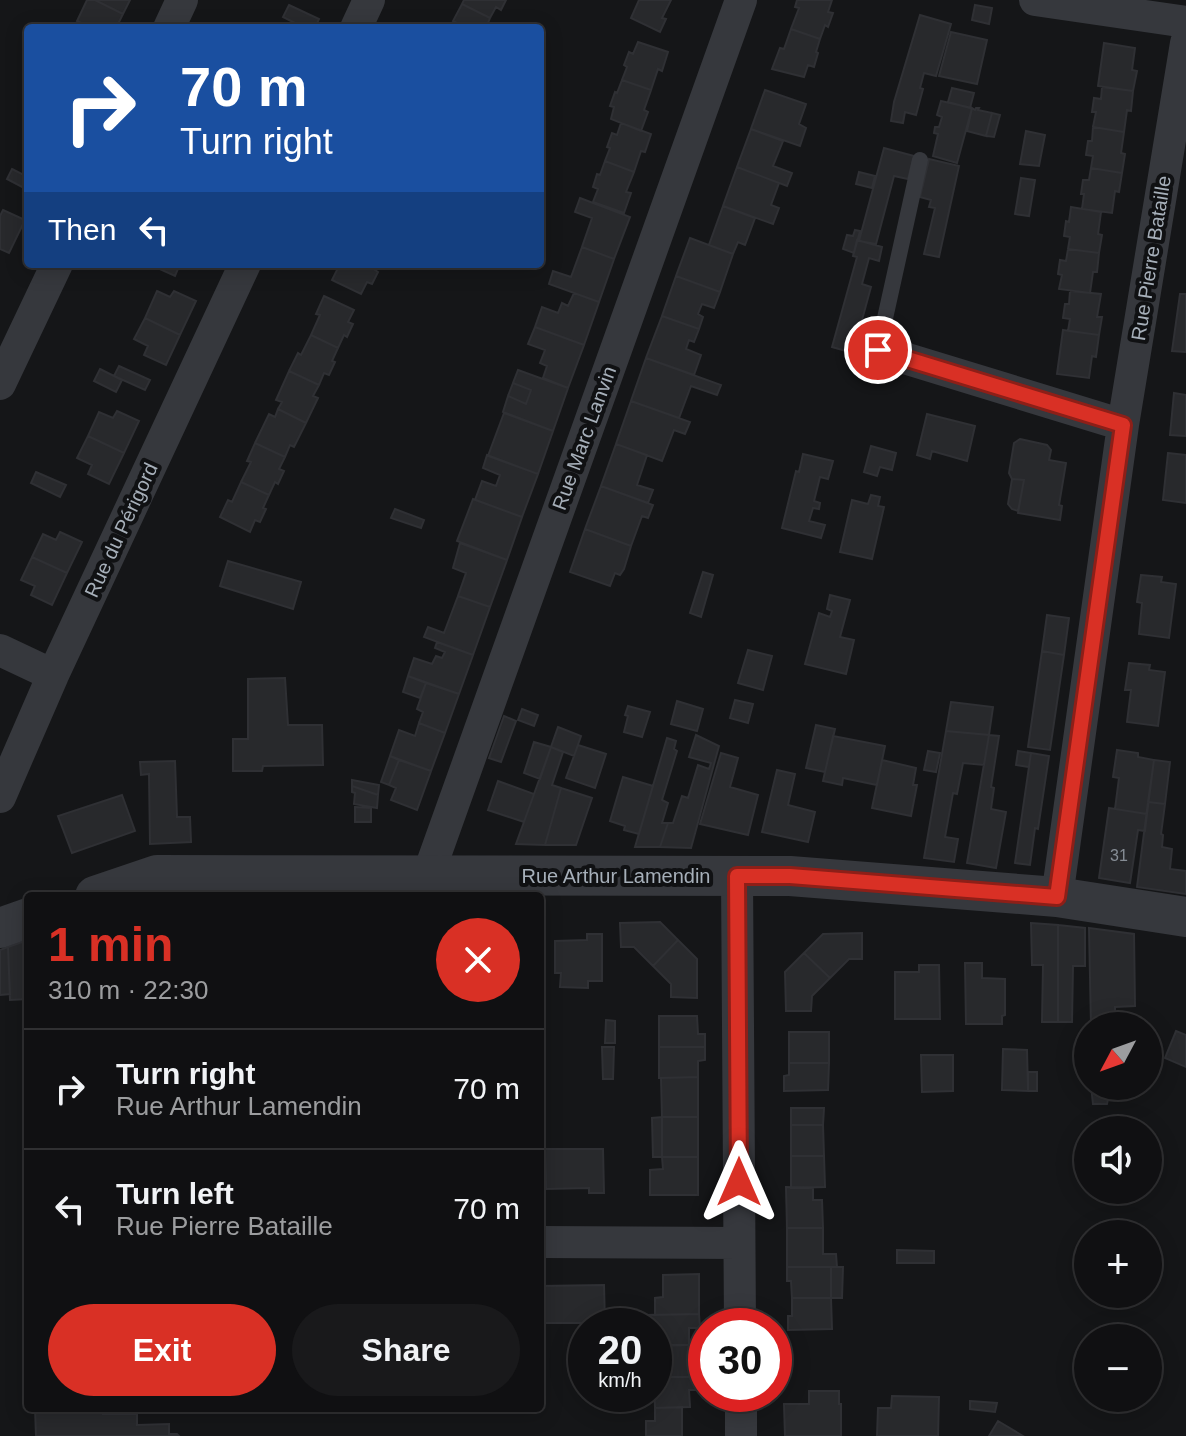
<!DOCTYPE html>
<html lang="en">
<head>
<meta charset="utf-8">
<style>
  body { margin:0; font-family:Helvetica,sans-serif; background:#19191b; color:#f1f3f6; height:100vh; display:flex; flex-direction:column; font-size:30px; white-space:nowrap }
  * { box-sizing:border-box; margin:0 }
  p { font-size:26px; color:#9c9d9f }
  .icon { flex:none; width:44px; height:44px; fill:none; stroke:currentColor; stroke-width:2; stroke-linecap:round; stroke-linejoin:round }
  .map { position:relative; flex:1; overflow:hidden }
  .panel { position:absolute; left:24px; top:892px; width:520px; height:520px; display:flex; flex-direction:column; background:#101012; border-radius:8px; box-shadow:0 4px 20px #0003,0 0 0 2px #303032 }
  .panel>* { flex:none }
  .top-card { position:absolute; left:24px; top:24px; width:520px; height:244px; border-radius:8px; box-shadow:0 4px 20px #0003,0 0 0 2px #303032; background:#1a4fa0; color:#fff; overflow:hidden }
  .needle { width:52px; rotate:229deg }
  .tools { position:absolute; left:1074px; top:1012px; display:grid; gap:16px }
  .tools a { display:grid; place-items:center; width:88px; height:88px; border-radius:50%; background:#101012; box-shadow:0 4px 20px #0003,0 0 0 2px #303032; font-size:40px }
  .speed { position:absolute; left:568px; top:1308px; display:flex; gap:16px; font-size:40px; font-weight:700; text-align:center }
  .speed>* { display:grid; place-content:center; width:104px; height:104px; border-radius:50%; background:#101012; box-shadow:0 4px 20px #0003,0 0 0 2px #303032; line-height:1 }
  .speed small { font-size:20px; font-weight:400 }
  .speed .limit { border:12px solid #d22; background:#fff; color:#111 }
  .pin { position:absolute; display:grid; place-items:center; width:68px; height:68px; color:#fff; margin:-34px; border:4px solid #fff; border-radius:50%; box-shadow:0 2px 8px #0007 }
  .me { position:absolute; width:88px; margin:-44px; rotate:0deg; stroke-linejoin:round; filter:drop-shadow(0 0 6px #0008) }
  .turn { display:flex; align-items:center; gap:28px; height:168px; padding:0 24px; font-size:36px }
  .turn .icon { width:104px; height:104px; stroke-width:2.5 }
  .turn b { display:block; font-size:56px; line-height:68px }
  .then { display:flex; align-items:center; height:76px; padding:0 24px; background:#0003; gap:16px; font-size:30px }
  .round { display:grid; place-items:center; flex:none; width:84px; height:84px; border-radius:42px; background:#19191b }
  .head { display:flex; align-items:center; justify-content:space-between; height:136px; padding:0 24px }
  h1 { font-size:48px; font-weight:700; line-height:60px; color:#d93025 }
  .action { display:flex; gap:16px; margin-top:auto; padding:16px 24px }
  .action a { flex:1; height:92px; border-radius:48px; background:#d93025; color:#fff; font-size:32px; font-weight:700; line-height:92px; text-align:center }
  .action a+a { background:#19191b; color:#f1f3f6 }
  ul { padding:0; list-style:none }
  li { display:flex; align-items:center; gap:24px; height:120px; padding:0 24px; border-top:2px solid #303032 }
  li div { flex:1 }
  li b { display:block; font-size:30px }
  li em { font-style:normal }
  .map>svg:first-child { display:block }
</style>
</head>
<body>
<div class="map">
<svg width="1186" height="1436" viewBox="0 0 1186 1436">
  <rect width="100%" height="100%" fill="#151618"/>
  <path fill="#28292c" stroke="#2f3034" stroke-width="2" d="M87,0H95L123,14L116,28H90V27L77,21Z
    M95,0H130L123,14Z
    M464,0H506L501,10L496,7L490,18L462,4Z
    M639,0H671L662,18L666,19L660,32L631,18Z
    M797,0H832L828,12L833,13L828,27L825,25L820,39L791,29L799,8L795,7Z
    M462,4L490,18L486,28H455L457,23L453,21Z
    M289,5L319,19L315,28H305L283,17Z
    M975,5L992,8L989,24L972,20Z
    M920,15L951,24L936,76L924,73L920,88L923,89L916,115L905,112L903,123L891,121L894,102Z
    M791,29L820,39L816,52L818,53L814,67L808,65L804,77L772,69L780,48L784,49Z
    M951,32L987,40L977,84L939,76Z
    M638,42L668,52L662,71L658,69L651,90L622,80L627,67L624,65L629,52L633,54Z
    M1104,43L1135,48L1132,70L1137,71L1133,91L1098,86Z
    M622,80L651,90L644,110L648,112L641,131L611,119L614,107L610,106L615,92L617,93Z
    M1102,87L1133,91L1131,111L1127,110L1124,132L1093,127L1096,112H1092L1094,98L1101,99Z
    M952,88L974,93L970,108L948,102Z
    M765,90L806,104L799,124L806,128L800,146L751,129Z
    M941,101L972,108L957,163L933,156L938,134L934,133L935,127H939L942,117L937,115Z
    M972,108L975,110L976,108H979L978,110L992,113L986,136L967,131Z
    M992,113L1000,115L994,137L986,136Z
    M621,123L651,134L645,152L641,151L634,172L605,161L610,148L607,147L612,133L617,135Z
    M1093,127L1124,132L1121,153L1125,154L1122,173L1091,168L1093,156L1086,155L1088,141H1092Z
    M751,129L783,141L773,166L792,173L787,186L737,167Z
    M1026,131L1045,135L1039,166L1020,164Z
    M884,148L914,156L908,179L894,176L876,244L859,241Z
    M929,159L959,166L939,257L924,254L935,208L929,207L931,200L920,197Z
    M605,161L634,172L626,192L631,193L624,213L593,202L598,189L593,187L597,174L600,175Z
    M737,167L779,183L771,205L779,208L773,224L723,206Z
    M1091,168L1122,173L1119,192L1115,191L1112,213L1082,209L1084,194H1081L1083,180H1089Z
    M12,169L28,177V190L7,179Z
    M859,172L875,176L872,188L856,184Z
    M1021,178L1035,180L1029,216L1015,214Z
    M580,198L630,217L614,259L582,247L592,218L575,212Z
    M723,206L755,218L745,245L738,242L733,254L709,245Z
    M1071,207L1101,212L1098,234L1102,235L1099,253L1068,249L1070,237L1064,236L1066,221L1069,222Z
    M3,210L25,220L9,253L0,249V216Z
    M855,230L860,231L854,253L843,249L847,235L853,236Z
    M690,238L733,254L720,292L676,276Z
    M857,240L882,247L879,261L869,258L862,284L871,287L853,353L832,347L857,257L853,256Z
    M582,247L614,259L599,302L549,284L553,271L571,277Z
    M1068,249L1099,253L1097,272H1093L1090,293L1059,289L1062,275L1058,274L1060,260L1066,261Z
    M154,264H180L175,276L153,266Z
    M340,264H378L375,270L378,272L372,284L367,282L361,294L332,280Z
    M676,276L720,292L714,308L702,304L698,314L703,317L699,329L662,316Z
    M157,291L170,297L174,291L196,301L180,335L145,318Z
    M1070,291L1101,294L1097,317H1102L1099,335L1068,331L1070,319L1063,318L1065,304H1069Z
    M574,293L599,302L584,345L535,327L542,307L558,313L562,303L568,306Z
    M1180,294H1186V352L1172,351Z
    M324,296L354,310L348,322L353,324L347,337L344,335L338,348L311,335L320,315L316,314Z
    M662,316L699,329L694,342L689,340L686,349L701,355L694,375L646,358Z
    M145,318L180,335L166,365L144,355L148,346L134,339Z
    M535,327L584,345L568,388L543,378L547,366L540,363L545,350L528,344Z
    M1063,330L1099,335L1096,357L1092,356L1089,378L1057,374Z
    M311,335L338,348L332,361L335,362L329,375L324,373L319,385L289,371L298,353L301,355Z
    M646,358L721,385L717,395L691,386L679,418L631,401Z
    M119,366L150,380L145,390L114,376Z
    M100,369L122,380L116,392L94,381Z
    M518,370L568,388L553,431L503,412L508,396L526,404L531,390L513,383Z
    M289,371L319,385L313,396L318,398L306,423L278,409L282,402L276,400Z
    M513,383L531,390L526,404L508,396Z
    M1174,393L1186,395V436L1170,435Z
    M631,401L690,422L685,434L674,430L662,461L616,444Z
    M278,409L306,423L294,447L290,445L285,457L255,443L269,414L275,417Z
    M117,411L139,421L124,453L88,436L99,412L113,418Z
    M504,413L553,431L538,474L488,456Z
    M927,414L975,426L967,461L932,451L930,459L917,455Z
    M88,436L124,453L109,484L88,474L92,465L77,458Z
    M1020,439L1047,445L1051,450L1049,460L1066,463L1059,505L1062,506L1060,520L1018,513L1024,480L1012,479L1009,473L1014,443Z
    M255,443L285,457L279,469L284,471L278,484L275,482L269,495L241,482L251,462L247,461Z
    M616,444L647,455L637,485L653,490L648,503L601,486Z
    M871,446L896,453L892,470L880,467L877,476L864,472Z
    M1168,453L1186,455V503L1163,500Z
    M803,454L833,461L828,479L820,477L814,501L820,503L819,509L813,508L809,521L825,525L821,538L782,528L796,471L799,472Z
    M487,455L538,474L522,517L475,500L482,481L496,486L500,475L483,468Z
    M36,472L66,485L60,497L31,483Z
    M1012,479L1024,480L1018,511L1012,509L1008,504Z
    M241,482L269,495L263,508L266,509L260,522L255,520L250,532L220,517L228,500L232,502Z
    M601,486L653,505L648,518L642,516L631,546L585,529Z
    M871,495L880,497L878,506L884,507L872,559L840,552L852,500L868,504Z
    M473,499L522,517L507,560L457,541Z
    M395,509L424,520L421,528L391,518Z
    M585,529L631,546L624,569L620,575L615,573L610,586L570,572Z
    M60,532L82,542L67,573L32,557L43,534L56,540Z
    M460,543L507,560L490,607L458,596L466,573L453,568Z
    M32,557L67,573L52,605L31,595L35,586L21,580Z
    M228,561L301,582L293,609L220,586Z
    M703,572L713,575L701,617L690,613Z
    M1141,575L1162,577L1161,582L1176,584L1169,638L1139,634L1142,603L1137,602Z
    M830,595L850,600L840,637L854,640L846,674L805,664L819,613L830,617L832,611L827,609Z
    M458,596L490,607L473,655L424,637L428,627L444,633Z
    M1047,615L1069,618L1064,655L1042,651Z
    M437,642L473,655L459,694L408,676L414,658L432,664L436,656L442,658L445,652L435,648Z
    M748,650L772,656L763,690L738,683Z
    M1042,651L1064,655L1050,750L1028,747Z
    M1129,663L1150,665L1149,670L1165,672L1158,726L1127,722L1131,690H1125Z
    M408,676L426,683L420,698L403,692Z
    M285,678L288,725H322L323,765L263,766L262,771H233V739H248V679Z
    M426,683L459,694L445,733L419,723L423,712L417,709Z
    M735,700L753,704L748,723L730,718Z
    M677,701L703,709L697,731L671,724Z
    M951,702L993,707L989,735L946,731Z
    M628,706L650,712L642,737L624,732L628,716L625,715Z
    M522,709L538,715L534,726L518,720Z
    M504,716L516,721L501,762L489,758Z
    M419,723L445,733L431,771L390,756L399,730L415,736Z
    M816,725L835,729L825,772L806,768Z
    M558,727L581,736L574,756L551,747Z
    M946,731L989,735L984,765L963,763L957,794L953,793L945,837L958,839L954,862L924,858Z
    M696,735L719,746L691,848L660,847L668,823H673L682,796L688,798L698,765L709,769L711,763L689,757Z
    M989,735L999,736L991,787L994,788L991,809L1006,812L996,868L967,863Z
    M833,736L885,746L877,785L843,778L842,785L823,781Z
    M667,738L676,741L674,749L677,751L662,800L668,803L662,823H668L660,847H635Z
    M534,742L551,747L540,779L524,773Z
    M578,745L606,754L595,788L566,778Z
    M551,747L563,752L552,785L561,788L545,845L516,844Z
    M1117,750L1138,753V757L1154,760L1147,814L1115,809L1119,778L1113,777Z
    M928,751L940,753L936,772L924,770Z
    M1018,751L1031,753L1029,767L1016,765Z
    M721,753L738,758L730,787L758,795L748,835L700,824Z
    M1031,753L1049,756L1038,829L1035,828L1030,865L1015,863Z
    M390,756L399,760L389,785L381,782Z
    M399,760L431,771L417,810L391,800L396,788L389,785Z
    M882,760L916,768L913,785H917L911,816L872,808Z
    M1154,760L1170,762L1165,804L1148,802Z
    M175,761L177,817H190L191,842L150,844L149,774L141,775L140,762Z
    M777,770L795,774L788,805L815,812L808,842L762,832Z
    M623,777L653,786L639,834L624,830L625,826L610,821Z
    M352,780L379,785L378,795L352,786Z
    M498,781L534,794L524,822L488,810Z
    M352,786L378,795L377,808L354,804L355,793L352,792Z
    M561,788L592,798L576,845H545Z
    M122,795L135,831L72,853L58,816Z
    M1148,802L1165,804L1161,834L1163,835L1162,847L1172,849L1170,869L1186,871V894L1137,887Z
    M355,807L371,808V822H355Z
    M1109,808L1147,814L1145,831L1138,830L1130,883L1099,878Z
    M660,922L678,940L653,966L634,947H621L620,923Z
    M1031,923L1058,925V1022H1042L1043,965H1032Z
    M1058,925L1085,928V966H1073L1072,1022H1058Z
    M1089,928L1134,934L1135,1006L1115,1007V1016H1101V1026H1091Z
    M862,933V959H849L830,978L804,953L823,934Z
    M587,934H602V981H588V988L560,987L561,973H555V941L587,940Z
    M28,940V999L10,1000L8,947Z
    M678,940L697,959V998L671,997V984L653,966Z
    M8,947L10,994L0,995V950Z
    M804,953L830,978L812,996L811,1011H786L785,972Z
    M965,963H982V978L1005,979V1015L1002,1016V1024H966Z
    M919,965H939L940,1019H895V972H919Z
    M659,1016H697L698,1034H705V1047H659Z
    M606,1020L615,1021V1043H605Z
    M1176,1031L1186,1035V1067L1165,1058Z
    M789,1032H829V1063H789Z
    M602,1047H614L613,1079H603Z
    M659,1047H705V1060L698,1061V1077L659,1078Z
    M1003,1049L1027,1050L1028,1091L1002,1090Z
    M921,1055H953V1091L922,1092Z
    M789,1063H829L828,1090L784,1091V1076L789,1075Z
    M1028,1072H1037V1091H1028Z
    M698,1077V1117H662L661,1078Z
    M1091,1086H1115L1113,1099H1108L1107,1104H1093Z
    M791,1108H824L823,1125H791Z
    M662,1117H698V1157H662Z
    M662,1117V1157H653L652,1118Z
    M791,1125H823L824,1156H791Z
    M545,1149H603L604,1193H589V1188L546,1189Z
    M791,1156H824L825,1187L791,1188Z
    M662,1157H698V1195H650V1170L663,1169Z
    M786,1187L813,1188V1200H822L823,1228H787Z
    M787,1228H823V1254H836L837,1267H787Z
    M897,1250L934,1251V1263H897Z
    M787,1267H831V1298H792L791,1281H787Z
    M831,1267H843L842,1298H831Z
    M699,1274V1314L655,1315V1298L663,1297V1275Z
    M604,1285L605,1323H540V1286Z
    M792,1298H831L832,1329L788,1330V1316H792Z
    M699,1314L700,1328H689V1345L654,1346V1326H645L644,1315Z
    M655,1345H689V1363L700,1362V1377H654Z
    M654,1377H700V1390H689L690,1407L655,1408Z
    M809,1391H839V1404H841V1436H785L784,1404H809Z
    M892,1396L939,1397L938,1436H877L878,1408H891Z
    M970,1401L997,1403L995,1412L970,1409Z
    M682,1407V1436H646V1421H655V1408Z
    M35,1408H103V1414H137V1425L169,1424V1434H177L179,1436H36Z
    M998,1421L1023,1436H989Z"/>
  <g fill="none" stroke-linecap="round" stroke-linejoin="round">
    <path stroke="#36383d" stroke-width="16" d="M878,350L920,160"/>
    <path stroke="#36383d" stroke-width="32" d="M1035,0L1186,22
      M169,28L182,0
      M356,28L369,0
      M878,350L1123,425
      M0,384L57,264
      M0,650L53,675
      M0,797L53,675L245,264
      M428,875L741,0
      M737,876L740,1326
      M1057,897L1123,425L1186,43
      M540,1242L739,1243
      M741,1394V1436"/>
    <path stroke="#36383d" stroke-width="40" d="M95,896L157,875L790,876L1057,897L1186,917
      M0,928L28,918"/>
  </g>
  <g fill="none" stroke-linecap="round" stroke-linejoin="round">
    <g stroke="#8d1f18" stroke-width="20">
      <path id="route" d="M739,1182L737,876H790L1057,897L1123,425L878,350"/>
    </g>
    <use href="#route" stroke="#d93025" stroke-width="14"/>
  </g>
  <g text-anchor="middle" dominant-baseline="central" stroke-width="8" stroke-linejoin="round" paint-order="stroke">
    <g font-size="16" fill="#868d95">
      <text x="1119" y="855">31</text>
    </g>
    <g font-size="20" fill="#a6afb9" stroke="#101113">
      <text transform="translate(1151 258) rotate(-81)">Rue Pierre Bataille</text>
      <text transform="translate(584 438) rotate(-70)">Rue Marc Lanvin</text>
      <text transform="translate(121 530) rotate(-65)">Rue du Périgord</text>
      <text x="616" y="876">Rue Arthur Lamendin</text>
    </g>
  </g>
</svg>
<div class="tools">
<a><svg class="needle" viewBox="-14 -14 28 28"><path d="M0-13l5 13h-10z" fill="#e53935"/><path d="M0 13l5-13h-10z" fill="#9c9d9f"/></svg></a>
<a><svg class="icon" aria-label="sound" viewBox="0 0 24 24"><path d="M4 9h4l5-4v14l-5-4H4zM17 9q2 3 0 6"/></svg></a>
<a>+</a>
<a>−</a>
</div>
<div class="speed"><div>20<small>km/h</small></div><div class="limit">30</div></div>
<div class="pin" style="left:878px;top:350px;background:#d93025"><svg class="icon" aria-label="arrive" viewBox="0 0 24 24"><path d="M6 21V4h12l-3 4 3 4H6"/></svg></div>
<svg class="me" style="left:739px;top:1182px" viewBox="-20 -20 40 40"><path d="M0-17L14 15 0 8-14 15z" fill="#d93025" stroke="#fff" stroke-width="4"/></svg>
<div class="top-card">
<div class="turn"><svg class="icon" aria-label="right" viewBox="0 0 24 24"><path d="M7 20v-9h11M14 6l5 5-5 5"/></svg><div><b>70 m</b>Turn right</div></div>
<div class="then">Then<svg class="icon" aria-label="left" viewBox="0 0 24 24"><path d="M17 20v-9H6M10 6l-5 5 5 5"/></svg></div>
</div>
<section class="panel">
<div class="head"><div><h1>1 min</h1><p>310 m · 22:30</p></div><a class="round" style="background:#d93025;color:#fff"><svg class="icon" aria-label="close" viewBox="0 0 24 24"><path d="M6 6l12 12M18 6L6 18"/></svg></a></div>
<ul>
<li><svg class="icon" aria-label="right" viewBox="0 0 24 24"><path d="M7 20v-9h11M14 6l5 5-5 5"/></svg><div><b>Turn right</b><p>Rue Arthur Lamendin</p></div><em>70 m</em></li>
<li><svg class="icon" aria-label="left" viewBox="0 0 24 24"><path d="M17 20v-9H6M10 6l-5 5 5 5"/></svg><div><b>Turn left</b><p>Rue Pierre Bataille</p></div><em>70 m</em></li>
</ul>
<div class="action"><a>Exit</a><a>Share</a></div>
</section>
</div>
</body>
</html>
